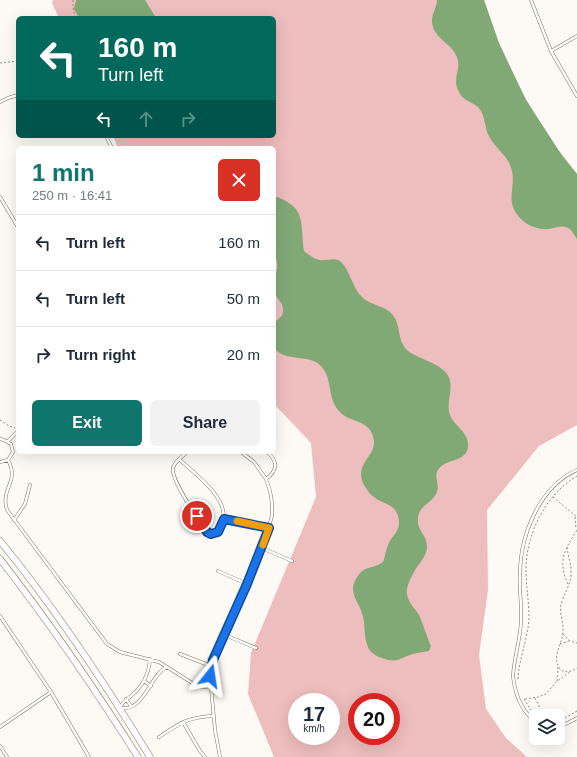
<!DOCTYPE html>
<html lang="en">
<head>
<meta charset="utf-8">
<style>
  body { margin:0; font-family:Helvetica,sans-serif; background:#f2f2f3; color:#1f2937; height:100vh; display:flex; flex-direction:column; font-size:15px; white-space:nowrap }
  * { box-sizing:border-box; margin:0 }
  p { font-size:13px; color:#747a83 }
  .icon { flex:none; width:22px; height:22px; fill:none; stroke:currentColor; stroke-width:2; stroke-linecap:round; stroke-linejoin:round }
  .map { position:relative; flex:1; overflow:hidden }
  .sheet { position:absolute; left:16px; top:146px; width:260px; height:308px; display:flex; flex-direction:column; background:#fff; border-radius:6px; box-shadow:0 4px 16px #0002 }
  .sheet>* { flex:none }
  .top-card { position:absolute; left:16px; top:16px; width:260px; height:122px; border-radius:6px; box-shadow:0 4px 16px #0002; background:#00695c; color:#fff; overflow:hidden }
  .fabs { position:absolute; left:529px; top:709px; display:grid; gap:8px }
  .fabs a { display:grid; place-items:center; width:36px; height:36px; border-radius:6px; background:#fff; box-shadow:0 4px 16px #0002; font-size:20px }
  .speed { position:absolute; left:288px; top:693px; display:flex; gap:8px; font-size:20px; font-weight:700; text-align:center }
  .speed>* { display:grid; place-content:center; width:52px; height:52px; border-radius:50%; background:#fff; box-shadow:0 4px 16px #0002; line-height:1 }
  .speed small { font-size:10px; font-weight:400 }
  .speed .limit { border:6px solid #d22; background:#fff; color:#111 }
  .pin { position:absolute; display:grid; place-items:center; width:34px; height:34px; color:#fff; margin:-17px; border:2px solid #fff; border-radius:50%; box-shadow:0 1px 4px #0007 }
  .me { position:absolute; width:44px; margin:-22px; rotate:15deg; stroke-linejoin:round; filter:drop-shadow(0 0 3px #0008) }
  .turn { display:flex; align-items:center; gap:14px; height:84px; padding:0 16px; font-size:18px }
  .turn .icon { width:52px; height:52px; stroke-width:2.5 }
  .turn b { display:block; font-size:28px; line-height:34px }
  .lanes { display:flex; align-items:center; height:38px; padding:0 16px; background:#0003; justify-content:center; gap:20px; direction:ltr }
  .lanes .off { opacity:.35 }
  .round { display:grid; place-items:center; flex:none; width:42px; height:42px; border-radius:6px; background:#f2f2f3 }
  .summary { display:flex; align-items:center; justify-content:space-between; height:68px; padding:0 16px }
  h1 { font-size:24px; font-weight:700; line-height:30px; color:#0f766e }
  .action { display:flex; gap:8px; margin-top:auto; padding:8px 16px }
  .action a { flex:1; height:46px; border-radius:6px; background:#0f766e; color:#fff; font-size:16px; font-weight:700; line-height:46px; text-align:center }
  .action a+a { background:#f2f2f3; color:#1f2937 }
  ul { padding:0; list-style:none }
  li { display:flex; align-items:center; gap:12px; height:56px; padding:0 16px; border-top:1px solid #e0e1e3 }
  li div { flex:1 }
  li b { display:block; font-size:15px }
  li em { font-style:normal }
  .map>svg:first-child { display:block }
</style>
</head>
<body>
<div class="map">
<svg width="577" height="757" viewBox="0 0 577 757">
  <rect width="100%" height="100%" fill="#fdfaf6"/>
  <path fill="#eebdbd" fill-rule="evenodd" d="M53,0H484C502,63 536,123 577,174V425L539,446L487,510L488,590L479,655L486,709L506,738L527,757H274L248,694L251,653L316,497L311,443L274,404V148H118L113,136H274V18H59L52,3ZM297,702H331V736H297ZM357,702H391V736H357Z"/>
  <path fill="#81a976" d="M76,0H145L156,18H79L74,9Z
    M437,0H484L499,43L526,100L561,154L577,174V239C575,236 572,231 570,229C562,224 556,228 549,229C539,230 528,226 521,219C502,199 519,186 510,165C506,155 495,147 490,138C484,129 486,115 478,107C471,101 463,101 459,92C451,78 462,70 457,57C452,43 432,38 432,21C432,13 437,7 437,0Z
    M274,196C307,207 300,222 304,251C309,255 314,259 320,260C326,261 334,257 340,261C350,269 352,288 362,297C371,306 385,305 393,315C401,325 397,339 406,349C414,358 439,362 447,374C456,386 445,402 450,415C454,426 469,432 468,446C467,463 445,458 438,470C433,478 441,484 436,494C430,505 416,506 418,523C419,532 428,537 427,548C426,558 417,565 413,574C410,579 406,588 407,594C408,603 415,608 419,615C424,625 426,636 431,646L429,651C425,652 421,652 417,653C399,657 399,665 379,657C375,655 369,651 368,647C363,636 366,624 362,613C358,601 348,592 356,579C364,564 372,570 383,562C385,557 386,550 388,545C392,535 400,532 399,521C397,503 385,506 374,497C369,494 366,488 363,483C355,463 375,457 374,441C371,418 350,424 339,411C327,398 333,379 321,366C308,353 286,363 274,348V323C278,319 283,317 283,311C284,303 276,298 274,292C270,278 283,270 274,255Z"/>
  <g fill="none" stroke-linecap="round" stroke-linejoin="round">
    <g stroke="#7e715c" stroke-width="3.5">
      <path id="service" d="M531,0L551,51L577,96
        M551,51L577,36
        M0,102L8,98L18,95
        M106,136L112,148
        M0,197L18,227
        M0,439L4,440L11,444L13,452L8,460L0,462
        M8,441L18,431
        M179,459C194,473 229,498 223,521C222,527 219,531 215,534L207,532L204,529C198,518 170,479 173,468C174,462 182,457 187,452
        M8,460C20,482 0,488 7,510L107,644L120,652L159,662L197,686L204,687L211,686
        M266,479C277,471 279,462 267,452
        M224,519L269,528
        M14,520L25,504L30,485
        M262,548L292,561
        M218,571L247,584
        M0,616L51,692L89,757
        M225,635L256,648
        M180,654L211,666
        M150,659C149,674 143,686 131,696C126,700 122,702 120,708C145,712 150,674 167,667
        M144,681L151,686
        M126,699L131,706
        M183,722L200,751L205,757
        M536,722C521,711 515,694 513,676C514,658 520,641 521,622C522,606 519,590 520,574C520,535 540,486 577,470
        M0,727L51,692
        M558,728L577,718
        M159,737C180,723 188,717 214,716
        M0,746L7,757
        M220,757L215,730L210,676L211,666L262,548L272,516V503L270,491L266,479L254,462L241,452"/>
    </g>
    <g stroke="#7e715c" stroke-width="7">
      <path id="tertiary" d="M0,541C56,609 104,682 150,757
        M0,559C49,622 95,689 138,757"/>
    </g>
    <path stroke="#908c85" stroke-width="1" stroke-dasharray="2 2" stroke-linecap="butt" d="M73,0V7L75,18
      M0,63L18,61
      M0,420L9,426L15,428
      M553,497L577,517
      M575,517L576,529
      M567,547C568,557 572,565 571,575C570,586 564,594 561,604C559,613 564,623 563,632C562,645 552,655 559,668C565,674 570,672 577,668
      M568,584C557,561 565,549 577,530
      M563,634L570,641L577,643
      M560,644L569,641
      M518,679C519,658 528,639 529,618C529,602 526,586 526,569C526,541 539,509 560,489C565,484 571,480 577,476
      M557,681L558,667
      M535,698L544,716
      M524,699L531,710L537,716
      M525,699L538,697L546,694L556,682L570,672
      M558,722L577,711"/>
    <use href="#service" stroke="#fff" stroke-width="2.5"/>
    <use href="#tertiary" stroke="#fff" stroke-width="6"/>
  </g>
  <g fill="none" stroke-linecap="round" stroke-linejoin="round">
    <g stroke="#114b97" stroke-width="10">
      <path id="route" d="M197,516L207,532L211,534L218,532L224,519L269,528L247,584L213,660L210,676"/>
    </g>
    <use href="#route" stroke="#1a73e8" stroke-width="7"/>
    <path stroke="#f59e0b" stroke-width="7" d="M237,521L269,528L263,545"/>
  </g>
</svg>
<div class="fabs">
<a><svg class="icon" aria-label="layers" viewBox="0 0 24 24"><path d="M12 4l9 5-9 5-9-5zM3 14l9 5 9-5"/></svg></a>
</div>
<div class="speed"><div>17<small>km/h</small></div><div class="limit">20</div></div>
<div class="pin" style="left:197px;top:516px;background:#d93025"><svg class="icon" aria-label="arrive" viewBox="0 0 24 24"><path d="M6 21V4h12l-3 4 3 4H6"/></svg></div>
<svg class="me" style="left:210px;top:676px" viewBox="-20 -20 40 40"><path d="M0-17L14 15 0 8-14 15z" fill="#1a73e8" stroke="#fff" stroke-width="4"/></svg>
<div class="top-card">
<div class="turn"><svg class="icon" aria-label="left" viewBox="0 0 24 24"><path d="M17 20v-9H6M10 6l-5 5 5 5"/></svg><div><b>160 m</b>Turn left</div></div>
<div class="lanes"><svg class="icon" aria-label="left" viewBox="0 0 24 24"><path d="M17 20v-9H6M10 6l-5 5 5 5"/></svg><svg class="icon off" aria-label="ahead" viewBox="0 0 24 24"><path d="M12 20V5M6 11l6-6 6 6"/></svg><svg class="icon off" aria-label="right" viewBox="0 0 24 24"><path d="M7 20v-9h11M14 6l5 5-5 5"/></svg></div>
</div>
<section class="sheet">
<div class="summary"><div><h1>1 min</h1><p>250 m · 16:41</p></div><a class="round" style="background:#d93025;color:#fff"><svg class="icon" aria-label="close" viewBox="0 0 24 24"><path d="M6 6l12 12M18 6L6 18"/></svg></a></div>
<ul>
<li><svg class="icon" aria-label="left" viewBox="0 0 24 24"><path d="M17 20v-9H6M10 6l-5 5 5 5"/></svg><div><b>Turn left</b></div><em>160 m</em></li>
<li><svg class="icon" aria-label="left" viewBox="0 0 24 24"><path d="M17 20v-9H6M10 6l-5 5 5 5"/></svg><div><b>Turn left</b></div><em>50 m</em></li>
<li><svg class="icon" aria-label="right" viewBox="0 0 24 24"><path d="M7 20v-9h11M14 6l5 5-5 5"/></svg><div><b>Turn right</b></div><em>20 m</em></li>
</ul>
<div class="action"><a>Exit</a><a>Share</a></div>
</section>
</div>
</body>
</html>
